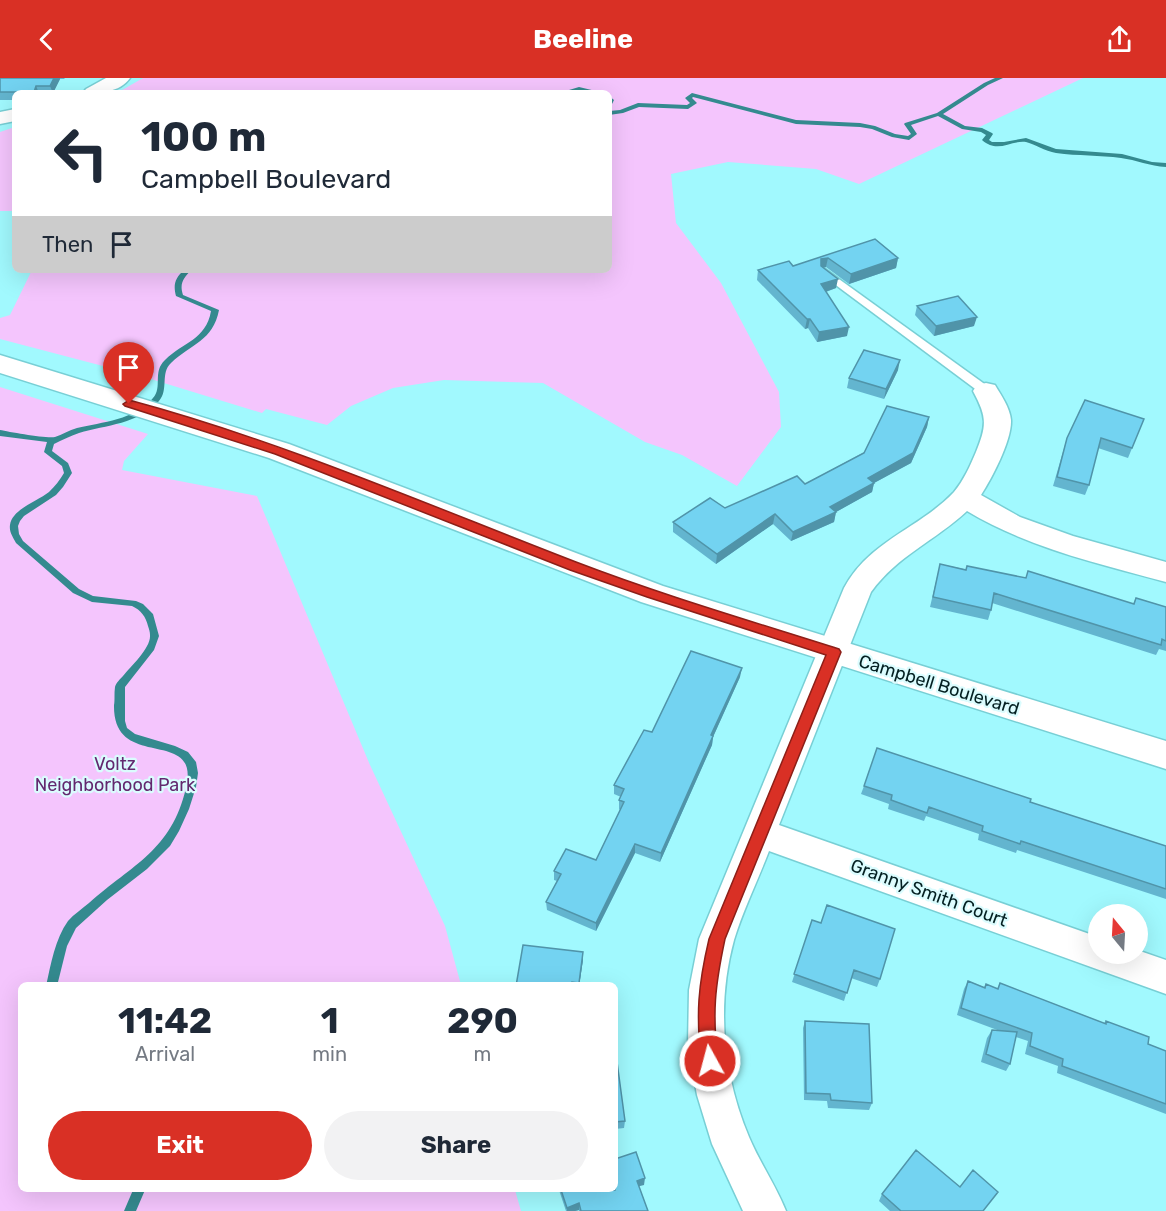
<!DOCTYPE html>
<html lang="en">
<head>
<meta charset="utf-8">
<style>
  body { margin:0; font-family:Rubik,sans-serif; background:#f2f2f3; color:#1f2937; height:100vh; display:flex; flex-direction:column; font-size:22px; white-space:nowrap }
  * { box-sizing:border-box; margin:0 }
  p { font-size:20px; color:#747a83 }
  .icon { flex:none; width:33px; height:33px; fill:none; stroke:currentColor; stroke-width:2; stroke-linecap:round; stroke-linejoin:round }
  .map { position:relative; flex:1; overflow:hidden }
  .details { position:absolute; left:18px; top:904px; width:600px; height:210px; display:flex; flex-direction:column; background:#fff; border-radius:9px; box-shadow:0 6px 24px #0002 }
  .details>* { flex:none }
  .top-card { position:absolute; left:12px; top:12px; width:600px; height:183px; border-radius:9px; box-shadow:0 6px 24px #0002; background:#fff; color:#1f2937; overflow:hidden }
  .needle { width:39px; rotate:342deg }
  .controls { position:absolute; left:1088px; top:826px; display:grid; gap:12px }
  .controls a { display:grid; place-items:center; width:60px; height:60px; border-radius:50%; background:#fff; box-shadow:0 6px 24px #0002; font-size:30px }
  .pin { position:absolute; display:grid; place-items:center; width:51px; height:51px; color:#fff; margin:-62px -26px; border-radius:50% 50% 50% 0; rotate:-45deg; box-shadow:0 0 6px #0007 }
  .pin .icon { rotate:45deg }
  .me { position:absolute; width:66px; margin:-33px; rotate:353deg; stroke-linejoin:round; filter:drop-shadow(0 0 4px #0008) }
  .turn { display:flex; align-items:center; gap:21px; height:126px; padding:0 30px; font-size:27px }
  .turn .icon { width:78px; height:78px; stroke-width:2.5 }
  .turn b { display:block; font-size:42px; line-height:51px }
  .then { display:flex; align-items:center; height:57px; padding:0 30px; background:#0003; gap:12px; font-size:22px }
  .eta { display:flex; justify-content:space-evenly; align-items:center; height:102px; text-align:center }
  .eta b { font-size:36px; font-weight:700; line-height:42px }
  .primary-button { display:flex; gap:12px; margin-top:auto; padding:12px 30px }
  .primary-button a { flex:1; height:69px; border-radius:36px; background:#d93025; color:#fff; font-size:24px; font-weight:700; line-height:69px; text-align:center }
  .primary-button a+a { background:#f2f2f3; color:#1f2937 }
  header { display:flex; justify-content:space-between; align-items:center; height:78px; padding:0 30px; background:#d93025; color:#fff; font-size:27px; font-weight:700 }
  .map>svg:first-child { display:block }
</style>
</head>
<body>
<header><svg class="icon" aria-label="back" viewBox="0 0 24 24"><path d="M15 5l-7 7 7 7"/></svg>Beeline<svg class="icon" aria-label="share" viewBox="0 0 24 24"><path d="M12 15V3M7 8l5-5 5 5M5 13v7h14v-7"/></svg></header>
<div class="map">
<svg width="1166" height="1133" viewBox="0 0 1166 1133">
  <rect width="100%" height="100%" fill="#a1f9fe"/>
  <path fill="#f4c5fd" d="M143,0H1083L859,106L816,91L728,84L671,96L676,145L721,205L779,314L781,349L737,408L682,377L645,364L543,305L444,302L393,310L351,328L327,347L266,331L262,335L141,298L0,261V240L10,237L32,192H609V15H117Z
    M15,49V133H0V54Z
    M0,309L148,356L124,383L122,392L257,418L370,687L445,848L461,907L21,908V1112H515L521,1133H0Z"/>
  <g fill="none" stroke-linecap="round" stroke-linejoin="round">
    <path fill="#348a8f" fill-rule="evenodd" d="M995,0H1003L988,7L943,36L965,48L982,50L992,55L993,56L989,62L992,64H1004L1026,60L1056,71L1122,76L1152,84L1166,85V89C1150,88 1136,82 1121,80C1100,77 1078,78 1056,75C1045,73 1034,66 1026,64C1010,62 998,76 982,62L986,57L981,54L962,51L938,38L911,47L917,56L909,62L892,59L872,51L860,49L796,46L693,19L692,20L697,25L688,31L639,29L623,35L609,37V33L620,32L638,25L687,27L690,25L685,20L692,15L796,42L860,45L875,48L895,56L908,58L911,56L904,46L905,45L937,35L984,5Z
      M579,9L600,14L601,15C594,15 587,13 580,13C573,13 566,15 559,15Z
      M609,18L614,22L611,28L609,29Z
      M184,192H191C184,200 179,205 183,217L219,232C213,263 191,266 171,285C160,295 169,312 159,323C139,346 106,347 79,355C70,358 62,362 54,366L52,373L68,385L72,395L63,409L56,417L24,438L20,443L18,448L19,456L23,463L79,511L93,518L136,523L143,526L153,536L159,558L154,572L125,609V643L127,650L135,656L175,668L188,674L196,684L198,695L196,709L189,731L179,753L170,768L147,791L107,822L76,850L67,868L57,908H46C51,886 55,861 68,843C74,836 82,831 89,825C133,786 171,773 186,710C201,647 113,695 114,627C115,622 114,615 115,609C116,605 120,601 123,598C131,588 151,570 150,557C150,554 149,551 148,548C146,539 141,532 132,528L92,524L73,515L16,465C13,459 9,454 10,447C12,431 38,423 49,414C55,408 60,402 64,395L62,388L44,374L47,364L0,358V352C10,354 48,361 55,359C62,357 69,352 77,350C102,344 135,342 153,320C163,309 152,294 165,282C183,264 206,262 211,233L176,218C173,207 175,200 184,192Z
      M133,1112H145L136,1133H124Z"/>
    <g stroke="#78cfd5" stroke-width="3">
      <path id="lane" d="M825,191L990,310L992,313L990,316H982L821,196V192Z"/>
    </g>
    <g stroke="#78cfd5" stroke-width="3">
      <path id="street" d="M106,0H130C119,15 100,15 83,15L86,11Z
        M15,31V43L0,46V34Z
        M986,305L995,307C1001,317 1010,330 1011,342C1012,362 992,400 981,417L1020,439L1073,458L1166,484V504C1097,485 1029,470 967,433C935,463 898,477 871,514L779,747L1098,859V876H1137V872L1166,882V916L769,773C758,802 743,832 734,862C716,928 723,997 749,1059C760,1085 776,1108 786,1133H743L712,1066L697,1017L688,967L689,912L699,861L844,510C870,462 919,451 954,414C964,402 970,388 976,374C987,347 987,339 973,313L977,307Z"/>
    </g>
    <g stroke="#78cfd5" stroke-width="3">
      <path id="secondary" d="M0,277L289,366L663,508L1166,663V691L641,524L269,380L0,295Z"/>
    </g>
    <use href="#lane" fill="#fff" fill-rule="evenodd"/>
    <use href="#street" fill="#fff" fill-rule="evenodd"/>
    <use href="#secondary" fill="#fff" fill-rule="evenodd"/>
  </g>
  <path fill="#63b5cf" d="M0,0H65L64,1H60L53,15H15V22H0Z
    M875,161L898,180L896,190L849,206L826,189L823,190L836,210L826,214L847,258L817,264L808,250L805,251L757,202L758,192L793,188Z
    M917,228L974,248L934,258L915,237Z
    M898,292L884,321L847,310L849,300Z
    M929,339L927,349L911,385L874,405L872,414L836,434L834,444L791,463L773,446L716,486L673,454V444L725,430L805,406Z
    M1144,341L1128,380L1098,370L1089,407L1085,417L1053,408L1067,360Z
    M940,486L1133,526L1136,520L1166,529V573L1159,571L1156,577L992,525L991,532L988,542L930,529Z
    M740,599L713,659L712,667L660,784L635,775L596,853L547,832L546,824L557,803L554,802V793L596,782L620,732L619,731V722L621,719L614,716V707L652,654Z
    M864,708L1030,724L1166,768V821L1017,772L1016,775L978,762L979,756L926,738L924,743L888,731L889,726L861,716Z
    M812,842L880,901L877,909L851,900L844,923L792,904Z
    M583,882L579,908H516Z
    M968,903L984,909L986,906L997,911L1000,905L1104,945L1106,943L1148,966L1166,973V1036L1057,995L1058,988L1025,976L1028,963L1016,959L1010,986L1006,993L981,984L987,960L992,952L1000,953L957,937L964,911Z
    M805,943L872,1025L869,1032L828,1030L827,1023L804,1022L803,950Z
    M615,969L625,1043L624,1050L615,1051Z
    M644,1107L639,1108L648,1133H579V1132L575,1133H566L559,1112H615Z
    M960,1109L983,1133H890L879,1123L882,1116Z"/>
  <path fill="#5094a9" d="M54,0H60V1L53,15L50,8Z
    M36,8L39,15H34V14Z
    M828,180L826,189L819,191L821,181Z
    M898,180L896,190L849,206L851,196Z
    M838,201L836,210L819,216L821,206Z
    M977,239L974,248L934,258L936,248Z
    M807,241H810L808,250L805,251Z
    M849,249L847,258L817,264L819,254Z
    M900,282L898,292L884,321L886,311Z
    M929,339L927,349L911,385L874,405L872,414L836,434L834,444L791,463L793,454L830,429Z
    M775,436L773,446L716,486L717,476Z
    M742,590L740,599L713,659L712,667L660,784L661,775L711,657Z
    M635,766V775L596,853V845Z
    M583,874V882L579,908V905Z
    M645,1100L644,1107L636,1109L637,1103Z
    M579,1125V1132L575,1133H567V1130Z"/>
  <path fill="#73d3f1" stroke="#5094a9" stroke-width="1.5" d="M0,0H54L50,8H36L34,14H0Z
    M875,161L898,180L851,196L828,180L821,181V188L838,201L821,206L849,249L819,254L810,241H807L758,192L789,183L793,188Z
    M958,218L977,239L936,248L917,228Z
    M864,272L900,282L886,311L849,300Z
    M1085,322L1144,341L1132,370L1101,360L1089,407L1057,399L1067,360Z
    M887,328L929,339L913,375L868,400L874,405L830,429L836,434L793,454L775,436L717,476L673,444L710,420L725,430L797,398L805,406L864,375Z
    M940,486L966,492L967,488L1026,500L1028,493L1134,526L1136,520L1166,529V563L1162,561L1161,567L994,515L991,532L933,519Z
    M691,573L742,590L711,657L713,658L661,775L635,766L596,845L546,824L561,796L554,793L566,771L596,782L624,724L619,722L624,711L614,707L644,652L652,654Z
    M877,670L1031,721L1030,724L1166,768V811L1021,763L1020,766L982,753L983,748L929,729L927,735L891,722L892,717L864,708Z
    M827,827L895,851L880,901L854,892L847,915L794,896L812,842L821,845Z
    M523,867L583,874L579,905L572,904V908H516Z
    M968,903L985,910L986,906L998,911L1000,905L1106,946V943L1149,959L1148,966L1166,973V1026L1062,988L1063,981L1030,968L1032,955L961,930Z
    M805,943L869,946L872,1025L831,1022L830,1016L806,1015Z
    M992,952L1017,954L1010,986L986,976Z
    M615,969L625,1043L615,1044Z
    M916,1072L960,1109L973,1092L998,1114L983,1133H901L882,1116Z
    M636,1074L645,1100L637,1103L648,1133H581L579,1125L567,1130L561,1112H615V1081Z"/>
  <path fill="#d93025" stroke="#8d1f18" stroke-width="1.5" d="M129,322C282,363 428,427 576,484C662,517 751,543 839,571L841,574L725,861C715,908 712,935 718,983L716,989L710,991L703,989L701,983C696,935 698,908 709,861L826,577L647,519L570,492L275,376L125,328L123,326Z"/>
  <g text-anchor="middle" dominant-baseline="central" stroke-width="4.5" stroke-linejoin="round" paint-order="stroke">
    <g font-size="18" fill="#042022" stroke="#dbfcfe">
      <text transform="translate(939 607) rotate(17)">Campbell Boulevard</text>
      <text transform="translate(929 815) rotate(20)">Granny Smith Court</text>
    </g>
    <g font-size="18" fill="#63286f" stroke="#dbfcfe">
      <text x="115" y="686">Voltz<tspan x="115" dy="21">Neighborhood Park</tspan></text>
    </g>
  </g>
</svg>
<div class="controls">
<a><svg class="needle" viewBox="-14 -14 28 28"><path d="M0-13l5 13h-10z" fill="#e53935"/><path d="M0 13l5-13h-10z" fill="#747a83"/></svg></a>
</div>
<div class="pin" style="left:129px;top:326px;background:#d93025"><svg class="icon" aria-label="arrive" viewBox="0 0 24 24"><path d="M6 21V4h12l-3 4 3 4H6"/></svg></div>
<svg class="me" style="left:710px;top:983px" viewBox="-20 -20 40 40"><circle r="17" fill="#d93025" stroke="#fff" stroke-width="3"/><path d="M0-11L8 9 0 5-8 9z" fill="#fff"/></svg>
<div class="top-card">
<div class="turn"><svg class="icon" aria-label="left" viewBox="0 0 24 24"><path d="M17 20v-9H6M10 6l-5 5 5 5"/></svg><div><b>100 m</b>Campbell Boulevard</div></div>
<div class="then">Then<svg class="icon" aria-label="arrive" viewBox="0 0 24 24"><path d="M6 21V4h12l-3 4 3 4H6"/></svg></div>
</div>
<section class="details">
<div class="eta">
<div><b>11:42</b><p>Arrival</p></div>
<div><b>1</b><p>min</p></div>
<div><b>290</b><p>m</p></div>
</div>
<div class="primary-button"><a>Exit</a><a>Share</a></div>
</section>
</div>
</body>
</html>
